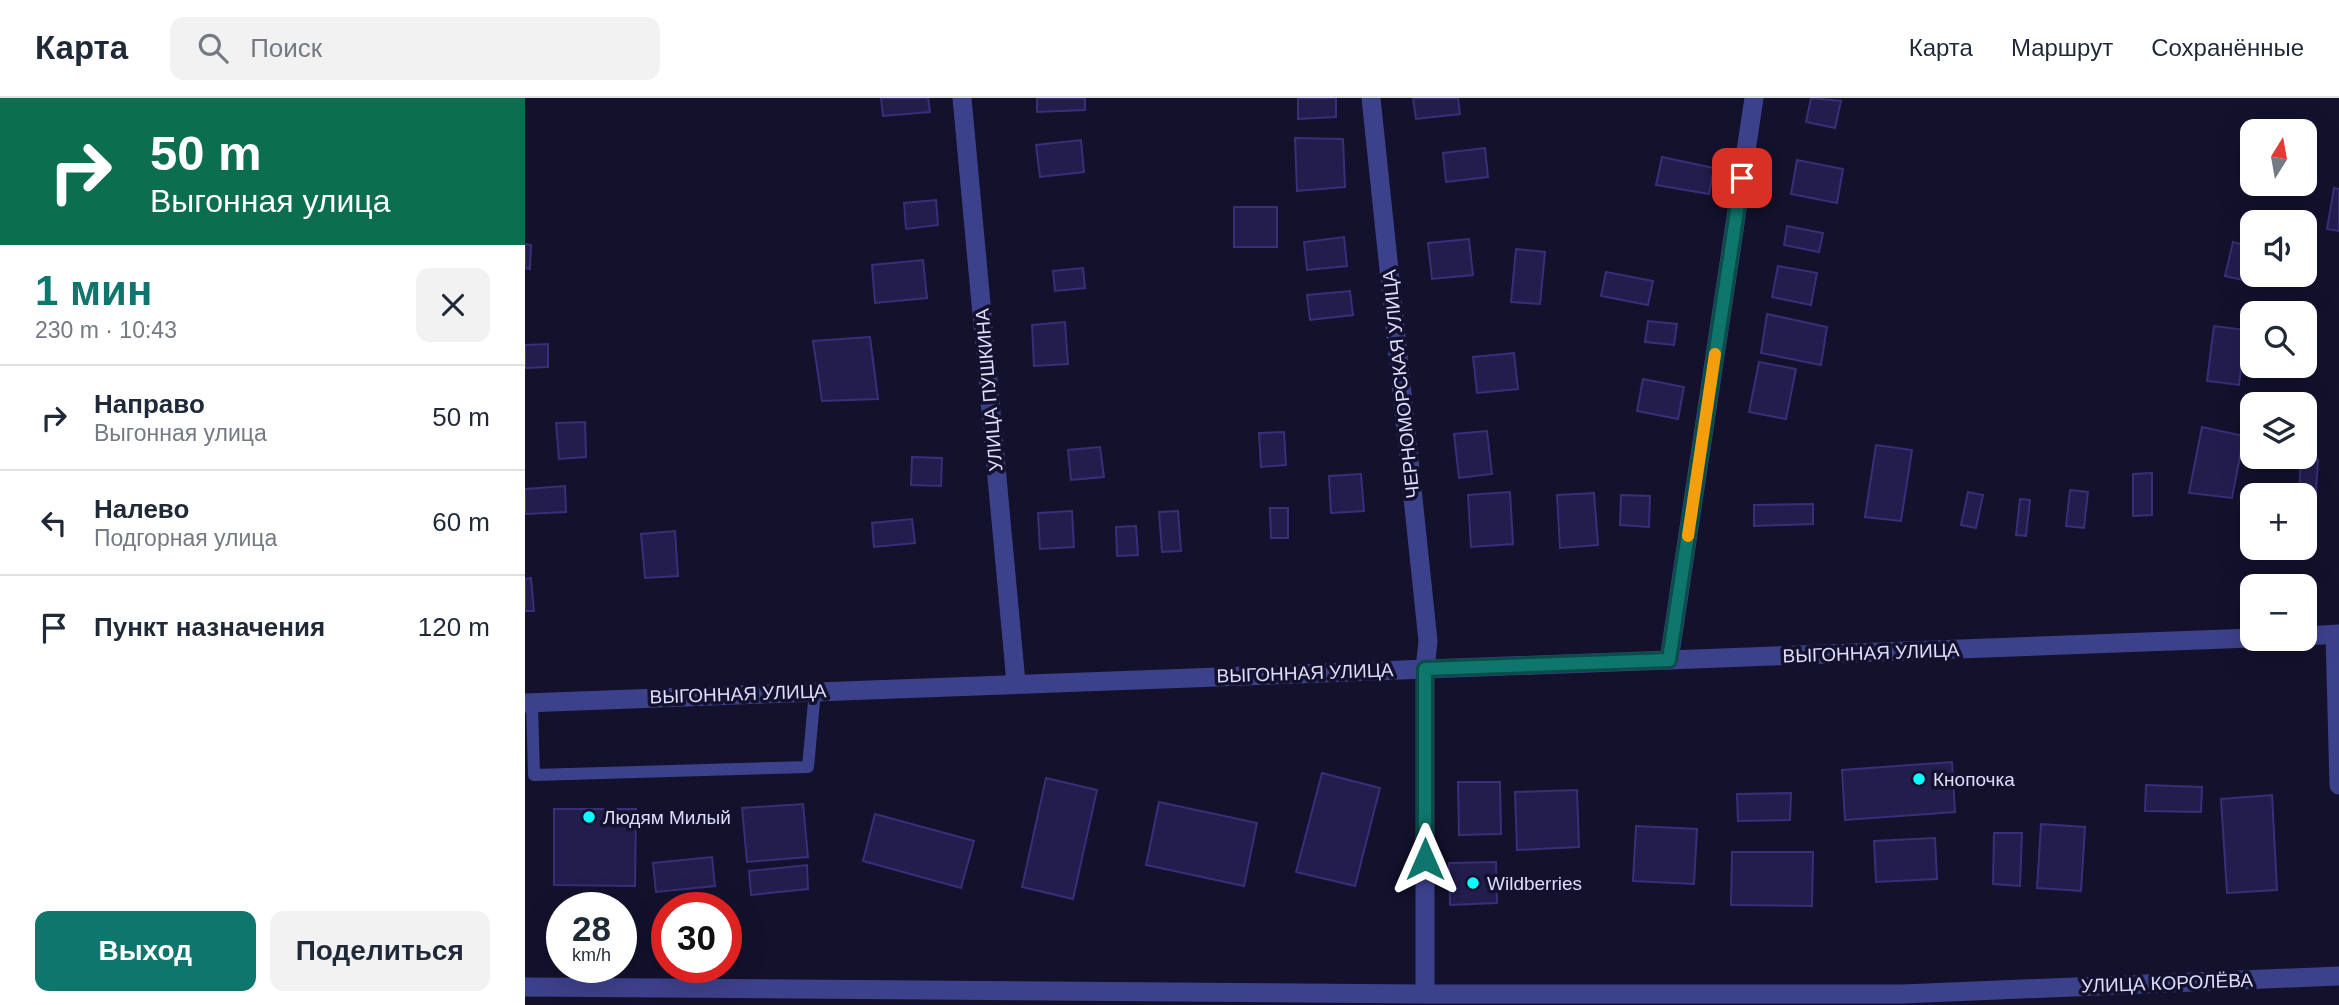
<!DOCTYPE html>
<html lang="ru">
<head>
<meta charset="utf-8">
<style>
  body { margin:0; font-family:Arial,sans-serif; background:#f2f2f3; color:#1f2937; height:100vh; display:flex; flex-direction:column; font-size:26px; white-space:nowrap }
  * { box-sizing:border-box; margin:0 }
  p { font-size:23px; color:#747a83 }
  .icon { flex:none; width:38px; height:38px; fill:none; stroke:currentColor; stroke-width:2; stroke-linecap:round; stroke-linejoin:round }
  .map { position:relative; flex:1; overflow:hidden }
  .side { display:flex; flex-direction:column; background:#fff; width:525px }
  .side>* { flex:none }
  .hud { background:#0b6e4f; color:#fff; overflow:hidden }
  .needle { width:46px; rotate:11deg }
  .buttons { position:absolute; left:1715px; top:21px; display:grid; gap:14px }
  .buttons a { display:grid; place-items:center; width:77px; height:77px; border-radius:14px; background:#fff; box-shadow:0 7px 28px #0002; font-size:35px }
  .speed { position:absolute; left:21px; top:794px; display:flex; gap:14px; font-size:35px; font-weight:700; text-align:center }
  .speed>* { display:grid; place-content:center; width:91px; height:91px; border-radius:50%; background:#fff; box-shadow:0 7px 28px #0002; line-height:1 }
  .speed small { font-size:18px; font-weight:400 }
  .speed .limit { border:10px solid #d22; background:#fff; color:#111 }
  .pin { position:absolute; display:grid; place-items:center; width:60px; height:60px; color:#fff; margin:-30px; border-radius:14px; box-shadow:0 4px 10px #0006 }
  .me { position:absolute; width:77px; margin:-38px; rotate:0deg; stroke-linejoin:round; filter:drop-shadow(0 0 5px #0008) }
  .turn { display:flex; align-items:center; gap:24px; height:147px; padding:0 35px; font-size:32px }
  .turn .icon { width:91px; height:91px; stroke-width:2.5 }
  .turn b { display:block; font-size:49px; line-height:60px }
  .round { display:grid; place-items:center; flex:none; width:74px; height:74px; border-radius:14px; background:#f2f2f3 }
  .head { display:flex; align-items:center; justify-content:space-between; height:119px; padding:0 35px }
  h1 { font-size:42px; font-weight:800; line-height:52px; color:#0f766e }
  .action { display:flex; gap:14px; margin-top:auto; padding:14px 35px }
  .action a { flex:1; height:80px; border-radius:14px; background:#0f766e; color:#fff; font-size:28px; font-weight:800; line-height:80px; text-align:center }
  .action a+a { background:#f2f2f3; color:#1f2937 }
  ul { padding:0; list-style:none }
  li { display:flex; align-items:center; gap:21px; height:105px; padding:0 35px; border-top:2px solid #e0e1e3 }
  li div { flex:1 }
  li b { display:block; font-size:26px }
  li em { font-style:normal }
  header { display:flex; align-items:center; gap:42px; box-sizing:border-box; height:98px; padding:0 35px; background:#fff; border-bottom:2px solid #e0e1e3 }
  header strong { font-size:33px }
  nav { display:flex; gap:38px; margin-inline-start:auto; font-size:24px }
  .search { width:490px; height:63px; background:#f2f2f3; display:flex; align-items:center; gap:18px; box-sizing:border-box; padding:0 24px; border-radius:14px; color:#747a83; font-size:26px }
  main { display:flex; flex:1; min-height:0 }
  .map>svg:first-child { display:block }
</style>
</head>
<body>
<header>
<strong>Карта</strong>
<div class="search"><svg class="icon" aria-label="search" viewBox="0 0 24 24"><circle cx="10" cy="10" r="6"/><path d="M15 15l6 6"/></svg>Поиск</div>
<nav><a>Карта</a><a>Маршрут</a><a>Сохранённые</a></nav>
</header>
<main>
<section class="side">
<div class="hud">
<div class="turn"><svg class="icon" aria-label="right" viewBox="0 0 24 24"><path d="M7 20v-9h11M14 6l5 5-5 5"/></svg><div><b>50 m</b>Выгонная улица</div></div>
</div>
<div class="head"><div><h1>1 мин</h1><p>230 m · 10:43</p></div><a class="round"><svg class="icon" aria-label="close" viewBox="0 0 24 24"><path d="M6 6l12 12M18 6L6 18"/></svg></a></div>
<ul>
<li><svg class="icon" aria-label="right" viewBox="0 0 24 24"><path d="M7 20v-9h11M14 6l5 5-5 5"/></svg><div><b>Направо</b><p>Выгонная улица</p></div><em>50 m</em></li>
<li><svg class="icon" aria-label="left" viewBox="0 0 24 24"><path d="M17 20v-9H6M10 6l-5 5 5 5"/></svg><div><b>Налево</b><p>Подгорная улица</p></div><em>60 m</em></li>
<li><svg class="icon" aria-label="arrive" viewBox="0 0 24 24"><path d="M6 21V4h12l-3 4 3 4H6"/></svg><div><b>Пункт назначения</b></div><em>120 m</em></li>
</ul>
<div class="action"><a>Выход</a><a>Поделиться</a></div>
</section>
<div class="map">
<svg width="1814" height="907" viewBox="0 0 1814 907">
  <rect width="100%" height="100%" fill="#13112c"/>
  <path fill="#221d4d" stroke="#372f7a" stroke-width="2" d="M356,0H403L405,14L358,18Z
    M512,0H560V12L512,14Z
    M773,0H811V19L773,21Z
    M888,0H933L935,16L891,21Z
    M1286,0L1316,3L1310,30L1281,24Z
    M770,40L818,41L820,89L772,93Z
    M556,42L559,74L515,79L511,47Z
    M960,50L963,79L921,84L918,55Z
    M1137,59L1189,70L1184,96L1131,87Z
    M1272,62L1318,71L1312,105L1266,96Z
    M1809,90L1814,91V133L1802,131Z
    M411,102L413,127L381,131L379,105Z
    M709,109H752V149H709Z
    M1262,128L1298,135L1294,154L1259,147Z
    M819,139L822,168L782,172L779,144Z
    M944,141L948,177L907,181L903,145Z
    M1708,144L1727,149V177H1743L1740,187L1700,178Z
    M0,146L6,147L5,171L0,170Z
    M991,151L1020,154L1015,206L986,204Z
    M398,162L402,200L350,205L347,167Z
    M1253,168L1292,175L1286,207L1247,199Z
    M558,170L560,190L530,193L528,173Z
    M1081,174L1128,183L1123,207L1076,198Z
    M825,193L828,217L785,222L782,197Z
    M1242,216L1302,229L1296,267L1236,255Z
    M1123,223L1152,226L1149,247L1120,244Z
    M540,224L543,266L509,268L507,227Z
    M1689,228L1721,232L1714,287L1682,283Z
    M345,239L353,301L297,303L288,243Z
    M23,246V269L0,270V247Z
    M989,255L993,291L952,295L948,259Z
    M1234,264L1271,271L1261,321L1224,314Z
    M1118,281L1159,289L1153,321L1112,313Z
    M60,324L61,359L34,361L31,325Z
    M1677,329L1719,338L1707,400L1664,395Z
    M962,333L967,376L934,380L929,336Z
    M759,334L761,367L736,369L734,335Z
    M1351,347L1387,352L1376,423L1340,419Z
    M575,349L579,379L546,382L543,352Z
    M387,359L417,360L416,388L386,387Z
    M1776,361L1793,362L1790,410L1780,409V397H1774Z
    M1627,375V417L1608,418V376Z
    M836,376L839,413L806,415L804,378Z
    M40,388L41,414L0,416V391Z
    M1545,392L1563,394L1559,430L1541,428Z
    M985,394L988,446L946,449L943,397Z
    M1443,394L1458,397L1451,430L1436,427Z
    M1069,395L1073,447L1035,450L1032,397Z
    M1096,397L1125,398L1124,429L1095,427Z
    M1495,401L1505,402L1501,438L1491,437Z
    M1288,406V426L1229,428V407Z
    M745,410H763V440H746Z
    M547,413L549,449L515,451L513,415Z
    M653,413L656,453L637,454L634,414Z
    M387,421L390,445L349,449L347,425Z
    M611,428L613,457L592,458L591,429Z
    M150,433L153,478L120,480L116,436Z
    M6,480L9,513H0V481Z
    M1427,664L1430,714L1320,722L1317,672Z
    M797,675L855,690L830,788L771,774Z
    M521,680L572,692L548,801L497,789Z
    M933,684H975L976,736L934,737Z
    M1621,687L1677,689L1676,714L1620,713Z
    M1052,692L1054,749L992,752L990,694Z
    M1266,695L1265,722L1213,723L1212,696Z
    M1747,697L1752,792L1702,795L1696,701Z
    M634,704L732,725L719,788L621,767Z
    M278,706L283,759L222,764L217,710Z
    M29,711H111L110,788L29,787Z
    M350,716L449,743L436,790L338,763Z
    M1516,726L1560,729L1556,793L1512,790Z
    M1111,728L1172,731L1169,786L1108,783Z
    M1469,735H1497L1495,788L1468,786Z
    M1410,740L1412,781L1351,784L1349,743Z
    M1207,754H1288L1287,808L1206,807Z
    M187,759L190,788L131,794L128,765Z
    M971,764L972,805L925,807L924,765Z
    M282,767L283,791L226,797L224,773Z"/>
  <g fill="none" stroke-linecap="round" stroke-linejoin="round">
    <path stroke="#3c418b" stroke-width="12" d="M7,605L9,677L283,669L290,593"/>
    <path stroke="#3c418b" stroke-width="19" d="M437,0L491,585
      M846,0L903,543L900,571V896
      M1810,537L1814,687
      M1144,562L1229,0
      M0,889L900,896H1377L1814,878"/>
    <path stroke="#3c418b" stroke-width="19" d="M1780,538L1814,536
      M0,605L1727,540"/>
  </g>
  <g fill="none" stroke-linecap="round" stroke-linejoin="round">
    <g stroke="#0a4d48" stroke-width="18">
      <path id="route" d="M900,761V571L1144,562L1217,80"/>
    </g>
    <use href="#route" stroke="#0f766e" stroke-width="12"/>
    <path stroke="#f59e0b" stroke-width="12" d="M1163,438L1190,256"/>
  </g>
  <g fill="#09feff" stroke="#13112c" stroke-width="2.5">
    <circle cx="1394" cy="681" r="7"/>
    <circle cx="64" cy="719" r="7"/>
    <circle cx="948" cy="785" r="7"/>
  </g>
  <g text-anchor="middle" dominant-baseline="central" stroke-width="7" stroke-linejoin="round" paint-order="stroke">
    <g font-size="19" fill="#ddf" stroke="#13112c">
      <text transform="translate(876 286) rotate(-96)">ЧЕРНОМОРСКАЯ УЛИЦА</text>
      <text transform="translate(464 292) rotate(-95)">УЛИЦА ПУШКИНА</text>
      <text transform="translate(1346 555) rotate(-2)">ВЫГОННАЯ УЛИЦА</text>
      <text transform="translate(780 575) rotate(-2)">ВЫГОННАЯ УЛИЦА</text>
      <text transform="translate(213 596) rotate(-2)">ВЫГОННАЯ УЛИЦА</text>
      <text transform="translate(1642 885) rotate(-2)">УЛИЦА КОРОЛЁВА</text>
    </g>
    <g font-size="19" fill="#ddf" stroke="#13112c" text-anchor="start">
      <text x="1408" y="681">Кнопочка</text>
      <text x="78" y="719">Людям Милый</text>
      <text x="962" y="785">Wildberries</text>
    </g>
  </g>
</svg>
<div class="buttons">
<a><svg class="needle" viewBox="-14 -14 28 28"><path d="M0-13l5 13h-10z" fill="#e53935"/><path d="M0 13l5-13h-10z" fill="#747a83"/></svg></a>
<a><svg class="icon" aria-label="sound" viewBox="0 0 24 24"><path d="M4 9h4l5-4v14l-5-4H4zM17 9q2 3 0 6"/></svg></a>
<a><svg class="icon" aria-label="search" viewBox="0 0 24 24"><circle cx="10" cy="10" r="6"/><path d="M15 15l6 6"/></svg></a>
<a><svg class="icon" aria-label="layers" viewBox="0 0 24 24"><path d="M12 4l9 5-9 5-9-5zM3 14l9 5 9-5"/></svg></a>
<a>+</a>
<a>−</a>
</div>
<div class="speed"><div>28<small>km/h</small></div><div class="limit">30</div></div>
<div class="pin" style="left:1217px;top:80px;background:#d93025"><svg class="icon" aria-label="arrive" viewBox="0 0 24 24"><path d="M6 21V4h12l-3 4 3 4H6"/></svg></div>
<svg class="me" style="left:900px;top:761px" viewBox="-20 -20 40 40"><path d="M0-17L14 15 0 8-14 15z" fill="#0f766e" stroke="#fff" stroke-width="4"/></svg>
</div>
</main>
</body>
</html>
